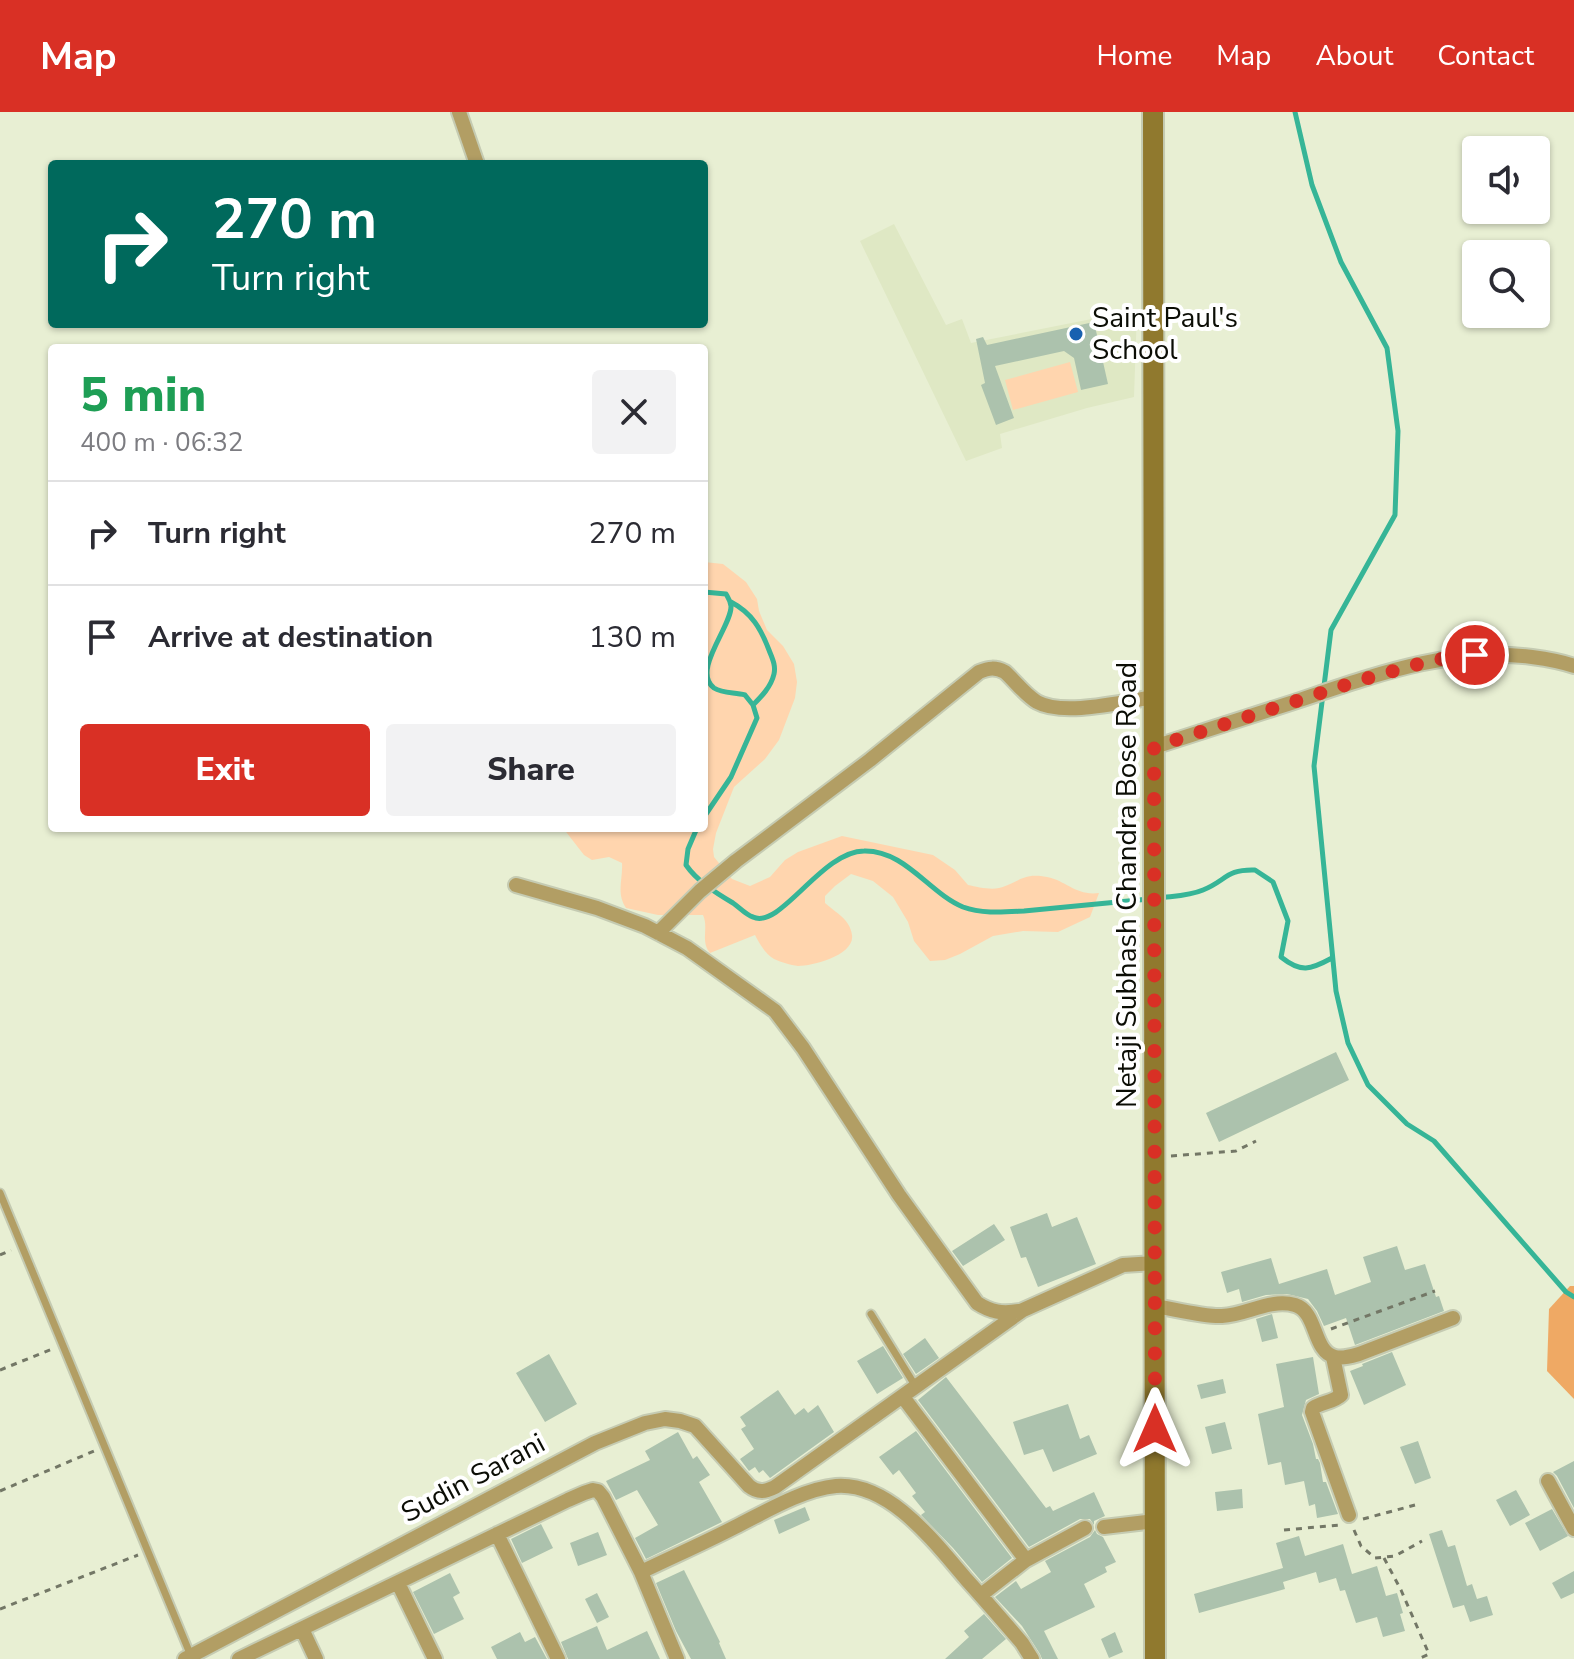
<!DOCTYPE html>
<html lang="en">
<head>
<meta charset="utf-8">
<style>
  body { margin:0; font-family:"Nunito Sans",sans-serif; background:#f2f2f3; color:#2b2b33; height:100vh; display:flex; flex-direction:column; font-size:30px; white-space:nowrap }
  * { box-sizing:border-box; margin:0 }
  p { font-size:26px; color:#7c7c81 }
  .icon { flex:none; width:44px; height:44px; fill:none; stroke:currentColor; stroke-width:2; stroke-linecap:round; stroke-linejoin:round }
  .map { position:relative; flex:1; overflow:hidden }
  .sheet { position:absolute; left:48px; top:232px; width:660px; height:488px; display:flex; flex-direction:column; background:#fff; border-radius:8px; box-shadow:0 2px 6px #0004 }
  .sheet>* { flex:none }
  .guide { position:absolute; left:48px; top:48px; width:660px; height:168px; border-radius:8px; box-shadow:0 2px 6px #0004; background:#00695c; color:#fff; overflow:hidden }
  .buttons { position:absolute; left:1462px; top:24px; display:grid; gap:16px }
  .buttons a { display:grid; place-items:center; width:88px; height:88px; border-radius:8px; background:#fff; box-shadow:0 2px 6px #0004; font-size:40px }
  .pin { position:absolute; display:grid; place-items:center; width:68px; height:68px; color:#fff; margin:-34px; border:4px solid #fff; border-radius:50%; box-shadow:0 2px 8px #0007 }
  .me { position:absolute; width:88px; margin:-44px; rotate:0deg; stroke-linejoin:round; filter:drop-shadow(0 0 6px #0008) }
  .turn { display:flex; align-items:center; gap:28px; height:168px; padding:0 32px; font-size:36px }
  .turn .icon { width:104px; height:104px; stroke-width:2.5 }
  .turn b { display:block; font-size:56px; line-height:68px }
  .round { display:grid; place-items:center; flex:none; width:84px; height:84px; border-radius:8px; background:#f2f2f3 }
  .head { display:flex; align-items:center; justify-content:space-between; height:136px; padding:0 32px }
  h1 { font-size:48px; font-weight:800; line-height:60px; color:#1e9e55 }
  .primary-button { display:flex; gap:16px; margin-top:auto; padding:16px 32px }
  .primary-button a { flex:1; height:92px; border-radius:8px; background:#d93025; color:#fff; font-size:32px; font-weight:800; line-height:92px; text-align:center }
  .primary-button a+a { background:#f2f2f3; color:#2b2b33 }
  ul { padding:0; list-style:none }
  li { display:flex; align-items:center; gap:24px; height:104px; padding:0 32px; border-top:2px solid #e1e1e2 }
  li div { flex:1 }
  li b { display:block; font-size:30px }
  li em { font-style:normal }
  header { display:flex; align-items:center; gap:48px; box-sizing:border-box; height:112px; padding:0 40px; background:#d93025; color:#fff }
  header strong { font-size:38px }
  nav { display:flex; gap:44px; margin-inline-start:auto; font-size:28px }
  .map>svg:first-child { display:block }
</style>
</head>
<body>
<header>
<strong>Map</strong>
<nav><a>Home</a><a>Map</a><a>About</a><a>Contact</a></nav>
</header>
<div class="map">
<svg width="1574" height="1547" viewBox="0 0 1574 1547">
  <rect width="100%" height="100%" fill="#e8efd3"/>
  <path fill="#dfe8c4" d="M894,112L946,213L962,207L971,231L1137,198L1134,285L1087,296L1000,322L1002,336L966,349L860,129Z"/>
  <path fill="#ffd5ae" d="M1070,250L1078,280L1013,298L1005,268Z
    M704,450L723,452L746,470L757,487L759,499L767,518L783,534L794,552L797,570L795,586L779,628L765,647L734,675L716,721L713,737L714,745L732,767L750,774L770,765L785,748L798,740L842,724L933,743L955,758L968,773C977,775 990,778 999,776C1019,771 1022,760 1047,765C1067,769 1076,784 1099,781L1090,805L1058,820L1023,819L993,824L960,842L945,848L930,849L914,829L908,810L893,785L873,769L851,762L835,774L825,784V791C836,801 850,807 852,823C855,843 813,854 798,854C791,853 780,850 774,847C766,843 759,831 755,823L710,841C700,829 709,816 703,803H658L626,796C616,781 623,768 622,751L609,745L592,748L584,743L563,716H704Z"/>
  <path fill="#efa964" d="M1570,1174H1574V1287L1547,1259L1549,1197Z"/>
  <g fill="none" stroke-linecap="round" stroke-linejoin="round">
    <path stroke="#36b597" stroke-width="5" d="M1295,0L1312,73L1341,150L1387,236L1398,319L1395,403L1331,518L1314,654L1336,879L1348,931L1368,973L1407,1012L1434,1029L1566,1180L1574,1185
      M704,480L726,482C729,487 730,488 731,494C732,514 691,559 714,576C723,582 735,580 745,583L753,593L757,606L731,665L704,705
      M731,490C752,501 761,517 769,538C772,546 776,553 774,562C771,575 761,585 753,593
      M697,716L688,737L686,753C697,769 716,781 733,791C739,795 746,803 753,805C780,818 822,739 864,739C905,738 929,781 963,795C982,802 1004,800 1024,799L1149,787
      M1159,786C1174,784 1189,784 1203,778C1226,769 1226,757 1255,758L1273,770L1288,809L1281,845C1301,861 1310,858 1332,846"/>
  </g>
  <path fill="#acc2ad" d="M1094,210L1108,272L1081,278L1074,246L1064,239L995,254L1014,306L996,313L981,273L985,271L976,227L983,225L987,233Z
    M1336,940L1349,968L1219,1030L1206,1001Z
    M1047,1101L1052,1115L1077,1105L1096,1152L1038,1175L1026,1145L1021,1146L1010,1115Z
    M994,1112L1005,1128L963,1154L952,1139Z
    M1397,1134L1405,1158L1425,1152L1436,1185L1439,1184L1444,1199L1355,1233L1346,1206L1324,1214L1317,1199L1308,1187L1287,1182L1266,1183L1242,1190L1239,1177L1227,1181L1221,1160L1271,1146L1279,1172L1327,1157L1335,1183L1371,1170L1363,1145Z
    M1272,1202L1278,1226L1262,1230L1256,1207Z
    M925,1226L939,1246L916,1262L903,1242Z
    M883,1234L903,1266L877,1282L857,1249Z
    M1392,1240L1406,1273L1364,1293L1350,1259L1363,1254L1362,1252Z
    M549,1242L577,1292L545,1310L516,1261Z
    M1313,1245L1319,1282L1306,1288L1302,1303L1313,1332L1316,1347H1318L1320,1351L1323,1370H1326L1338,1402L1317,1406L1315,1392L1309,1394L1304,1369L1285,1373L1281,1350L1268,1353L1258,1302L1284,1295L1276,1252Z
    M946,1265L1046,1396L1050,1394L1053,1399L1094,1380L1105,1404L1094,1409V1413L1090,1407H1080L1029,1435L918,1288Z
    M1223,1267L1226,1281L1201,1287L1197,1273Z
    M778,1278L795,1303L804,1296L808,1301L818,1293L834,1320L770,1366L763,1358L759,1361L755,1355L749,1359L740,1347L754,1337L741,1317L746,1314L740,1305Z
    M1068,1292L1080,1327L1089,1323L1097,1342L1053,1360L1043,1337L1024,1343L1013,1310Z
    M1225,1310L1232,1337L1212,1342L1205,1315Z
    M916,1319L1012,1446L982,1470L953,1436L921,1403L925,1400L912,1384L916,1381L899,1358L893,1363L879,1345Z
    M678,1320L693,1347L697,1344L710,1363L699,1370L722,1410L646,1447L635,1426L658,1413L637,1378L616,1388L606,1369L650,1348L645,1339Z
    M1418,1329L1431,1366L1415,1372L1400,1335Z
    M1574,1349V1396L1557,1364L1553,1360Z
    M1242,1377L1243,1396L1217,1399L1215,1380Z
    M1516,1378L1530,1403L1510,1414L1496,1388Z
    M805,1395L810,1408L779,1422L774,1408Z
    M1552,1397L1568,1424L1540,1439L1525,1411Z
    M541,1412L553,1436L522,1451L511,1427Z
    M1095,1418L1097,1422L1103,1425L1116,1450L1105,1455L1107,1460L1084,1472L1095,1495L1044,1519L1058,1547H1042L1040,1542L1022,1514L995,1485L1016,1469L1021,1477L1051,1460L1045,1449L1090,1425Z
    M1442,1418L1448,1435L1455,1433L1467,1474L1472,1472L1477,1487L1487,1484L1493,1503L1470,1510L1464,1493L1453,1496L1429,1422Z
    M598,1420L607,1443L578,1454L570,1431Z
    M1299,1424L1305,1444L1343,1432L1352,1462L1377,1454L1386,1484L1397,1481L1403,1501L1400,1502L1405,1519L1383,1525L1377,1505L1356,1511L1345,1478L1340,1479L1336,1466L1319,1471L1316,1460L1283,1470L1285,1477L1199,1501L1194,1482L1283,1456L1276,1431Z
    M684,1458L720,1530L719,1531L726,1547H691L676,1519L656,1471Z
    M1574,1459V1481L1561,1487L1552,1471Z
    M450,1461L460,1481L453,1485L464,1507L434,1522L413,1480Z
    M597,1481L609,1505L597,1511L585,1487Z
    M984,1502L1006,1527L982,1547H945L969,1525L964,1519Z
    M597,1514L607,1538L647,1519L660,1547H568L561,1530Z
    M520,1520L525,1530L535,1525L547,1547H497L491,1535Z
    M1115,1520L1123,1540L1109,1546L1101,1527Z"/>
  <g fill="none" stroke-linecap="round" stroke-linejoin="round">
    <g stroke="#c5cbb2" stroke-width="11">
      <path id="lane" d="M0,1081L191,1544
        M871,1202L916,1275"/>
    </g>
    <g stroke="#c5cbb2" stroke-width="18">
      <path id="street" d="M459,0L477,52
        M1154,635C1201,620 1248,605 1294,590C1372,564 1450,534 1532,545C1547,547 1560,549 1574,554
        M516,773L597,796L645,814L687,836L775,899L803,936L899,1083L977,1191C991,1200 1002,1202 1019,1199
        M658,821L700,779L736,749L870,648L979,560C989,556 995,555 1005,560C1015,569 1025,583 1037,590C1064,605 1125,589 1155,585
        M1155,1194C1174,1197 1204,1205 1222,1204C1247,1203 1270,1186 1295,1193C1318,1200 1312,1239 1335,1245C1343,1247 1352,1244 1359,1242L1453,1206
        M1333,1245L1341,1283C1334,1290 1322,1290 1313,1296L1312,1300L1349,1403
        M903,1285L1026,1448
        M1548,1369L1574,1417
        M1104,1415L1155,1409
        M497,1422L558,1547
        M641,1460C672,1445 704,1431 735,1415C765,1400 803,1377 836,1374C890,1370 935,1431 966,1467C985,1488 1004,1510 1022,1531L1032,1547
        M398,1471L435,1547
        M981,1483L1026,1448L1085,1416
        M302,1517L316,1547
        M185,1547L595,1331L645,1311L665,1307L680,1309L695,1314L749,1374C758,1381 765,1380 775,1375L1023,1198L1123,1153L1155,1151
        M239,1547L568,1388L584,1381L593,1378L598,1379L603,1385L641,1460L677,1547"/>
    </g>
    <g stroke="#c5cbb2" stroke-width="24">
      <path id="secondary" d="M1153,0L1155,1547"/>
    </g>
    <path stroke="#737766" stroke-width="3" stroke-dasharray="6 6" stroke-linecap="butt" d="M1171,1044L1236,1039L1256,1029
      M0,1143L11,1138
      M1331,1217L1435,1179
      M0,1258L52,1237
      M0,1379L94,1339
      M1363,1407L1415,1393
      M1284,1418L1340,1413
      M1354,1418L1361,1434L1375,1446L1395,1444L1422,1429
      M1384,1446L1401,1478L1429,1542L1418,1547
      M0,1497L138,1443"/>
    <use href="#lane" stroke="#b29e64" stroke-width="7"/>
    <use href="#street" stroke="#b29e64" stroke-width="14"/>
    <use href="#secondary" stroke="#90792e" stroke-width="20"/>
  </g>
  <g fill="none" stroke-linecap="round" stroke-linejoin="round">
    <path stroke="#d93025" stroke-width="14" stroke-dasharray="0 25.2" d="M1155,1317L1154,635L1361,568L1433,548L1475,543"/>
  </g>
  <circle fill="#1861b0" stroke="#fff" stroke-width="3" cx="1076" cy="222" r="8"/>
  <g text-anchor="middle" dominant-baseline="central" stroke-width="8" stroke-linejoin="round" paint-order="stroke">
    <g font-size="28" fill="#0b0d05" stroke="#fff" text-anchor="start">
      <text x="1092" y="206">Saint Paul's<tspan x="1092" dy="32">School</tspan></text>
    </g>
    <g font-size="28" fill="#0b0d05" stroke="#fff">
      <text transform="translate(1127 773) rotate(-90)">Netaji Subhash Chandra Bose Road</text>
      <text transform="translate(473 1366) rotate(-28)">Sudin Sarani</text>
    </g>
  </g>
</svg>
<div class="buttons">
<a><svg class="icon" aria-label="sound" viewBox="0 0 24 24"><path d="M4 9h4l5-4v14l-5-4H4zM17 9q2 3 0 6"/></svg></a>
<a><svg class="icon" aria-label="search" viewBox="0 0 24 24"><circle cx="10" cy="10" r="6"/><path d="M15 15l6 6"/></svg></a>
</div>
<div class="pin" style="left:1475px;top:543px;background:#d93025"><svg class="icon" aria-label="arrive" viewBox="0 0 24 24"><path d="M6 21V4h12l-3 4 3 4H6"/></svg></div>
<svg class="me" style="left:1155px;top:1317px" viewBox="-20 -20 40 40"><path d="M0-17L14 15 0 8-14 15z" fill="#d93025" stroke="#fff" stroke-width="4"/></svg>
<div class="guide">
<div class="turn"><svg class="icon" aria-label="right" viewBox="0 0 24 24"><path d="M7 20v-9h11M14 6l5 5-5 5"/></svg><div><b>270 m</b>Turn right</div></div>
</div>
<section class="sheet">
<div class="head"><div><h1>5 min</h1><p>400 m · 06:32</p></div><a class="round"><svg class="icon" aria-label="close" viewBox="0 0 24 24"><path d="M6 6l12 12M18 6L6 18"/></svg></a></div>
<ul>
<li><svg class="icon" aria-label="right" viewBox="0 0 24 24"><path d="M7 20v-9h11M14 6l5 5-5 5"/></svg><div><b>Turn right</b></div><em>270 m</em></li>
<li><svg class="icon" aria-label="arrive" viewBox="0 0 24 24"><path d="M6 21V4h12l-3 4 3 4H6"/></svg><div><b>Arrive at destination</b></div><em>130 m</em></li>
</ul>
<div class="primary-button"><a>Exit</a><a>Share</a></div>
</section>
</div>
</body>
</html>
